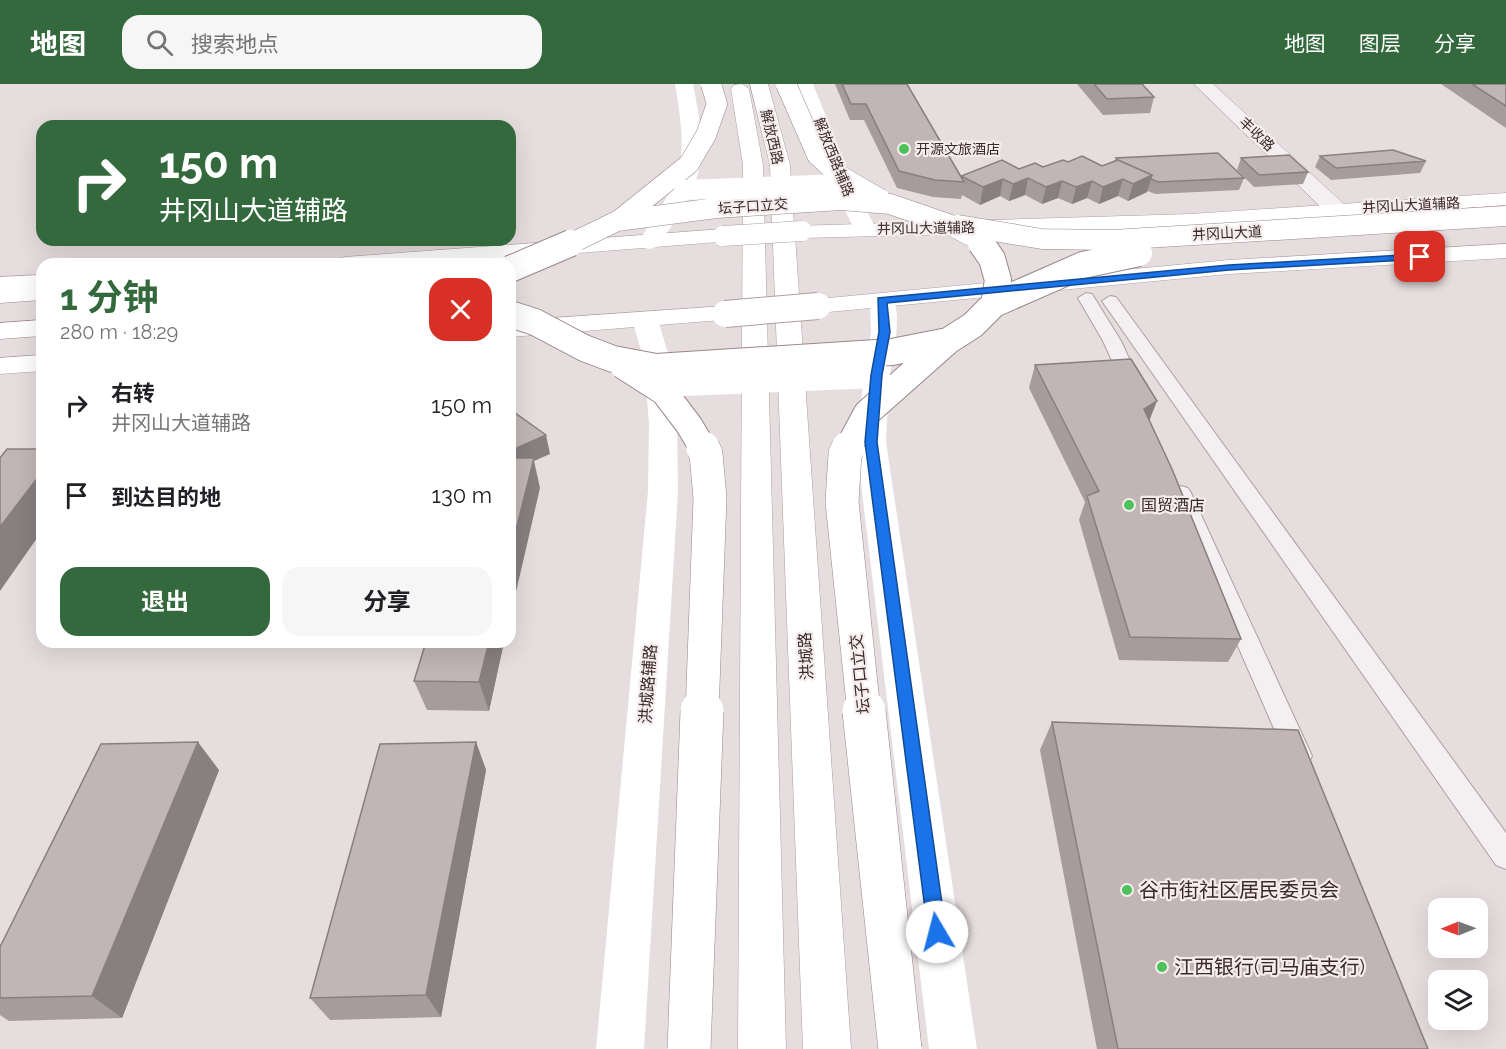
<!DOCTYPE html>
<html lang="zh">
<head>
<meta charset="utf-8">
<style>
  body { margin:0; font-family:Raleway,"Noto Sans SC",sans-serif; background:#f6f6f6; color:#202124; height:100vh; display:flex; flex-direction:column; font-size:22px; white-space:nowrap }
  * { box-sizing:border-box; margin:0 }
  p { font-size:20px; color:#757577 }
  .icon { flex:none; width:33px; height:33px; fill:none; stroke:currentColor; stroke-width:2; stroke-linecap:round; stroke-linejoin:round }
  .map { position:relative; flex:1; overflow:hidden }
  .side { position:absolute; left:36px; top:174px; width:480px; height:390px; display:flex; flex-direction:column; background:#fff; border-radius:18px; box-shadow:0 6px 24px #0002 }
  .side>* { flex:none }
  .guide { position:absolute; left:36px; top:36px; width:480px; height:126px; border-radius:18px; box-shadow:0 6px 24px #0002; background:#33693c; color:#fff; overflow:hidden }
  .needle { width:39px; rotate:269deg }
  .tools { position:absolute; left:1428px; top:814px; display:grid; gap:12px }
  .tools a { display:grid; place-items:center; width:60px; height:60px; border-radius:12px; background:#fff; box-shadow:0 6px 24px #0002; font-size:30px }
  .pin { position:absolute; display:grid; place-items:center; width:51px; height:51px; color:#fff; margin:-26px; border-radius:12px; box-shadow:0 3px 9px #0006 }
  .me { position:absolute; width:66px; margin:-33px; rotate:352deg; stroke-linejoin:round; filter:drop-shadow(0 0 4px #0008) }
  .turn { display:flex; align-items:center; gap:21px; height:126px; padding:0 24px; font-size:27px }
  .turn .icon { width:78px; height:78px; stroke-width:2.5 }
  .turn b { display:block; font-size:42px; line-height:51px }
  .round { display:grid; place-items:center; flex:none; width:63px; height:63px; border-radius:18px; background:#f6f6f6 }
  .overview { display:flex; align-items:center; justify-content:space-between; height:102px; padding:0 24px }
  h1 { font-size:36px; font-weight:700; line-height:45px; color:#33693c }
  .action { display:flex; gap:12px; margin-top:auto; padding:12px 24px }
  .action a { flex:1; height:69px; border-radius:18px; background:#33693c; color:#fff; font-size:24px; font-weight:700; line-height:69px; text-align:center }
  .action a+a { background:#f6f6f6; color:#202124 }
  ul { padding:0; list-style:none }
  li { display:flex; align-items:center; gap:18px; height:90px; padding:0 24px }
  li div { flex:1 }
  li b { display:block; font-size:22px }
  li em { font-style:normal }
  header { display:flex; align-items:center; gap:36px; box-sizing:border-box; height:84px; padding:0 30px; background:#33693c; color:#fff }
  header strong { font-size:28px }
  nav { display:flex; gap:33px; margin-inline-start:auto; font-size:21px }
  .search { width:420px; height:54px; background:#f6f6f6; display:flex; align-items:center; gap:15px; box-sizing:border-box; padding:0 21px; border-radius:18px; color:#757577; font-size:22px }
  .map>svg:first-child { display:block }
</style>
</head>
<body>
<header>
<strong>地图</strong>
<div class="search"><svg class="icon" aria-label="search" viewBox="0 0 24 24"><circle cx="10" cy="10" r="6"/><path d="M15 15l6 6"/></svg>搜索地点</div>
<nav><a>地图</a><a>图层</a><a>分享</a></nav>
</header>
<div class="map">
<svg width="1506" height="965" viewBox="0 0 1506 965">
  <rect width="100%" height="100%" fill="#e6ddde"/>
  <g fill="none" stroke-linecap="round" stroke-linejoin="round">
    <g stroke="#ac9fa0" stroke-width="2">
      <path id="service" d="M1086,209L1092,210L1121,257L1142,303L1140,307H1126L1124,303L1103,257L1078,214Z
        M1110,212L1116,213L1506,749V785L1496,781L1102,217Z
        M1181,402L1188,404L1191,409L1312,672L1308,680L1299,683L1290,680L1286,672L1171,409L1174,404Z"/>
    </g>
    <g stroke="#ac9fa0" stroke-width="1">
      <path id="minor" d="M1194,0H1213L1345,121L1348,126L1345,131L1337,133L1329,131Z"/>
    </g>
    <g stroke="#b09da0" stroke-width="1">
      <path id="primary" d="M742,0L749,5L763,81L786,965H738L743,81L731,5L734,1Z
        M750,0H768L790,81L794,142L1191,130L1506,109V121L1191,144L802,154L795,152L851,965H803L770,81Z
        M723,145L731,147L734,152L731,157L439,180H333L337,175L345,173Z
        M1506,160V174L1229,190L818,229L809,227L806,222L809,217L818,215L1229,176Z
        M42,191V205L0,207V193Z
        M725,222L734,225L738,230L734,235L510,253V237Z
        M42,271V287L0,290V274Z"/>
    </g>
    <g stroke="#9b8688" stroke-width="1">
      <path id="trunk" d="M543,166L551,168L555,173L551,178L510,183V180H458L462,175L470,173Z
        M42,202V216L0,219V205Z
        M42,236V252L0,255V239Z"/>
    </g>
    <use href="#service" fill="#f4eff0" fill-rule="evenodd"/>
    <use href="#minor" fill="#f4eff0" fill-rule="evenodd"/>
    <path fill="#fff" fill-rule="evenodd" d="M675,0H693C709,80 704,97 657,163L649,165L641,163L638,158C683,92 689,81 675,0Z
      M795,0H813L853,100L876,145L873,150L865,152L857,150L854,145L833,100Z
      M882,209L891,211C904,230 892,271 890,293C888,315 887,336 886,358L977,965H929L856,358L864,291L871,248L870,216L873,211Z
      M645,228L654,231L658,236L670,276L677,340L678,407L644,965H596L648,407L649,340L644,276L632,236L636,231Z"/>
    <use href="#primary" fill="#fff" fill-rule="evenodd"/>
    <use href="#trunk" fill="#fff" fill-rule="evenodd"/>
    <g stroke="#b09da0" stroke-width="21" stroke-linecap="butt">
      <path id="primary-bridge-far1" d="M723,152L802,147"/>
    </g>
    <g stroke="#b09da0" stroke-width="28" stroke-linecap="butt">
      <path id="primary-bridge" d="M725,230L818,222"/>
    </g>
    <g stroke="#9b8688" stroke-width="21" stroke-linecap="butt">
      <path id="trunk-bridge-far3" d="M786,0L817,71L839,91L880,115
        M618,137L689,80L706,51L717,20L711,0
        M958,141L1042,155L1112,156L1506,132
        M568,161L617,137L716,124L841,116L890,120L948,140L979,156L982,161"/>
    </g>
    <g stroke="#9b8688" stroke-width="28" stroke-linecap="butt">
      <path id="trunk-bridge-far2" d="M510,185L571,159
        M994,220L1083,181L1139,169
        M510,230L535,238L584,264L613,275L656,283L892,268L948,257L973,241L994,220L998,196L992,175L981,159
        M622,281L664,308L689,341L704,366
        M847,366L867,329L947,258"/>
    </g>
    <g stroke="#9b8688" stroke-width="34" stroke-linecap="butt">
      <path id="trunk-bridge-far1" d="M848,364L845,370L842,418L864,629
        M702,629L710,414L706,370L703,364"/>
    </g>
    <g stroke="#9b8688" stroke-width="44" stroke-linecap="butt">
      <path id="trunk-bridge" d="M864,627L900,965
        M689,965L702,627"/>
    </g>
    <path stroke="#fff" stroke-width="20" d="M684,106L843,100"/>
    <path stroke="#fff" stroke-width="26" d="M660,300L877,291"/>
    <use href="#primary-bridge-far1" stroke="#fff" stroke-width="20"/>
    <use href="#primary-bridge" stroke="#fff" stroke-width="26"/>
    <use href="#trunk-bridge-far3" stroke="#fff" stroke-width="20"/>
    <use href="#trunk-bridge-far2" stroke="#fff" stroke-width="26"/>
    <use href="#trunk-bridge-far1" stroke="#fff" stroke-width="33"/>
    <use href="#trunk-bridge" stroke="#fff" stroke-width="43"/>
  </g>
  <path fill="#a79c9d" d="M835,0H907L961,92L1043,83L1068,78L1102,82L1115,76L1116,74L1244,94L1239,106L1155,110L1148,107L1147,108L1128,117L1118,112L1099,120L1087,114L1072,120L1058,114L1042,120L1025,111L1009,117L1000,112L980,121L962,111L961,115L933,113L897,104L864,36H850Z
    M1077,0H1142L1154,13L1150,29L1103,31Z
    M1441,0H1506V44Z
    M1320,72L1426,77L1420,89L1331,96L1315,83Z
    M1241,74L1308,88L1303,100L1254,103L1237,86Z
    M1035,281L1149,336L1241,555L1228,578L1119,576L1079,436L1085,418L1029,304Z
    M231,558H294L293,562H233Z
    M426,558H504L489,627L427,626L414,597Z
    M1052,638L1428,965H1097L1040,666Z
    M476,658L486,686L441,933L330,936L310,914Z
    M219,686L122,934L9,937L0,931V863Z"/>
  <path fill="#887f7f" d="M1152,91L1147,108L1128,117L1133,100Z
    M1028,94L1025,111L1009,117L1013,100Z
    M1003,95L1000,112L980,121L983,103Z
    M1123,95L1118,112L1099,120L1103,103Z
    M1062,97L1058,114L1042,120L1046,103Z
    M1092,97L1087,114L1072,120L1076,103Z
    M1157,317L1148,340L1144,325Z
    M546,351L550,370L534,377L540,404L510,534V367Z
    M42,388V447L0,507V443Z
    M489,558H504L489,627L479,598Z
    M198,658L219,686L122,934L92,912Z
    M476,658L486,686L441,933L426,911Z"/>
  <path fill="#c2b5b6" stroke="#887f7f" stroke-width="1.5" d="M842,0H907L964,98L935,96L899,87L866,20H851Z
    M1094,0H1142L1154,13L1107,15Z
    M1472,0H1506V22Z
    M1393,66L1426,77L1336,84L1320,72Z
    M1218,69L1244,94L1158,98L1151,95L1152,91L1118,76L1116,74Z
    M1289,71L1308,88L1259,91L1241,74Z
    M1082,72L1102,82L1118,76L1152,91L1133,100L1123,95L1103,103L1092,97L1076,103L1062,97L1046,103L1028,94L1013,100L1003,95L983,103L961,92L1002,76L1019,85L1035,79L1043,83L1063,76L1068,78Z
    M1131,275L1157,317L1144,325L1172,385L1241,555L1130,553L1087,412L1099,407L1035,281Z
    M510,326L515,329L546,351L510,367Z
    M7,365H42V388L0,443V374Z
    M510,374H534L510,470Z
    M426,558H489L479,598L414,597Z
    M1052,638L1298,646L1428,965H1118Z
    M198,658L92,912L0,914V863L101,660Z
    M476,658L426,911L310,914L380,660Z"/>
  <path fill="#1a73e8" stroke="#114b97" stroke-width="1.5" d="M1420,170L1423,171V175L1229,186L887,219L890,248L882,291L877,358L946,848L944,855L937,857L931,855L928,848L865,358L871,291L879,248L878,214L1229,181Z"/>
  <g fill="#4bc25a" stroke="#f4eced" stroke-width="2">
    <circle cx="904" cy="65" r="6"/>
    <circle cx="1129" cy="421" r="6"/>
    <circle cx="1127" cy="806" r="6"/>
    <circle cx="1162" cy="883" r="6"/>
  </g>
  <g text-anchor="middle" dominant-baseline="central" stroke-width="4.5" stroke-linejoin="round" paint-order="stroke">
    <g font-size="14" fill="#3b2829" stroke="#f4eced">
      <text transform="translate(1257 50) rotate(43)">丰收路</text>
      <text transform="translate(772 53) rotate(77)">解放西路</text>
      <text transform="translate(834 73) rotate(68)">解放西路辅路</text>
      <text transform="translate(1411 121) rotate(-3)">井冈山大道辅路</text>
      <text transform="translate(753 122) rotate(-4)">坛子口立交</text>
      <text transform="translate(926 144) rotate(-1)">井冈山大道辅路</text>
      <text transform="translate(1227 149) rotate(-3)">井冈山大道</text>
    </g>
    <g font-size="14" fill="#3b2829" stroke="#f4eced" text-anchor="start">
      <text x="916" y="65">开源文旅酒店</text>
    </g>
    <g font-size="16" fill="#3b2829" stroke="#f4eced" text-anchor="start">
      <text x="1141" y="421">国贸酒店</text>
    </g>
    <g font-size="16" fill="#3b2829" stroke="#f4eced">
      <text transform="translate(806 572) rotate(-93)">洪城路</text>
      <text transform="translate(860 590) rotate(-96)">坛子口立交</text>
      <text transform="translate(648 600) rotate(-86)">洪城路辅路</text>
    </g>
    <g font-size="20" fill="#3b2829" stroke="#f4eced" text-anchor="start">
      <text x="1139" y="806">谷市街社区居民委员会</text>
      <text x="1174" y="883">江西银行(司马庙支行)</text>
    </g>
  </g>
</svg>
<div class="tools">
<a><svg class="needle" viewBox="-14 -14 28 28"><path d="M0-13l5 13h-10z" fill="#e53935"/><path d="M0 13l5-13h-10z" fill="#757577"/></svg></a>
<a><svg class="icon" aria-label="layers" viewBox="0 0 24 24"><path d="M12 4l9 5-9 5-9-5zM3 14l9 5 9-5"/></svg></a>
</div>
<div class="pin" style="left:1420px;top:173px;background:#d93025"><svg class="icon" aria-label="arrive" viewBox="0 0 24 24"><path d="M6 21V4h12l-3 4 3 4H6"/></svg></div>
<svg class="me" style="left:937px;top:848px" viewBox="-20 -20 40 40"><circle r="19" fill="#fff"/><path d="M0-13L10 11 0 6-10 11z" fill="#1a73e8"/></svg>
<div class="guide">
<div class="turn"><svg class="icon" aria-label="right" viewBox="0 0 24 24"><path d="M7 20v-9h11M14 6l5 5-5 5"/></svg><div><b>150 m</b>井冈山大道辅路</div></div>
</div>
<section class="side">
<div class="overview"><div><h1>1 分钟</h1><p>280 m · 18:29</p></div><a class="round" style="background:#d93025;color:#fff"><svg class="icon" aria-label="close" viewBox="0 0 24 24"><path d="M6 6l12 12M18 6L6 18"/></svg></a></div>
<ul>
<li><svg class="icon" aria-label="right" viewBox="0 0 24 24"><path d="M7 20v-9h11M14 6l5 5-5 5"/></svg><div><b>右转</b><p>井冈山大道辅路</p></div><em>150 m</em></li>
<li><svg class="icon" aria-label="arrive" viewBox="0 0 24 24"><path d="M6 21V4h12l-3 4 3 4H6"/></svg><div><b>到达目的地</b></div><em>130 m</em></li>
</ul>
<div class="action"><a>退出</a><a>分享</a></div>
</section>
</div>
</body>
</html>
